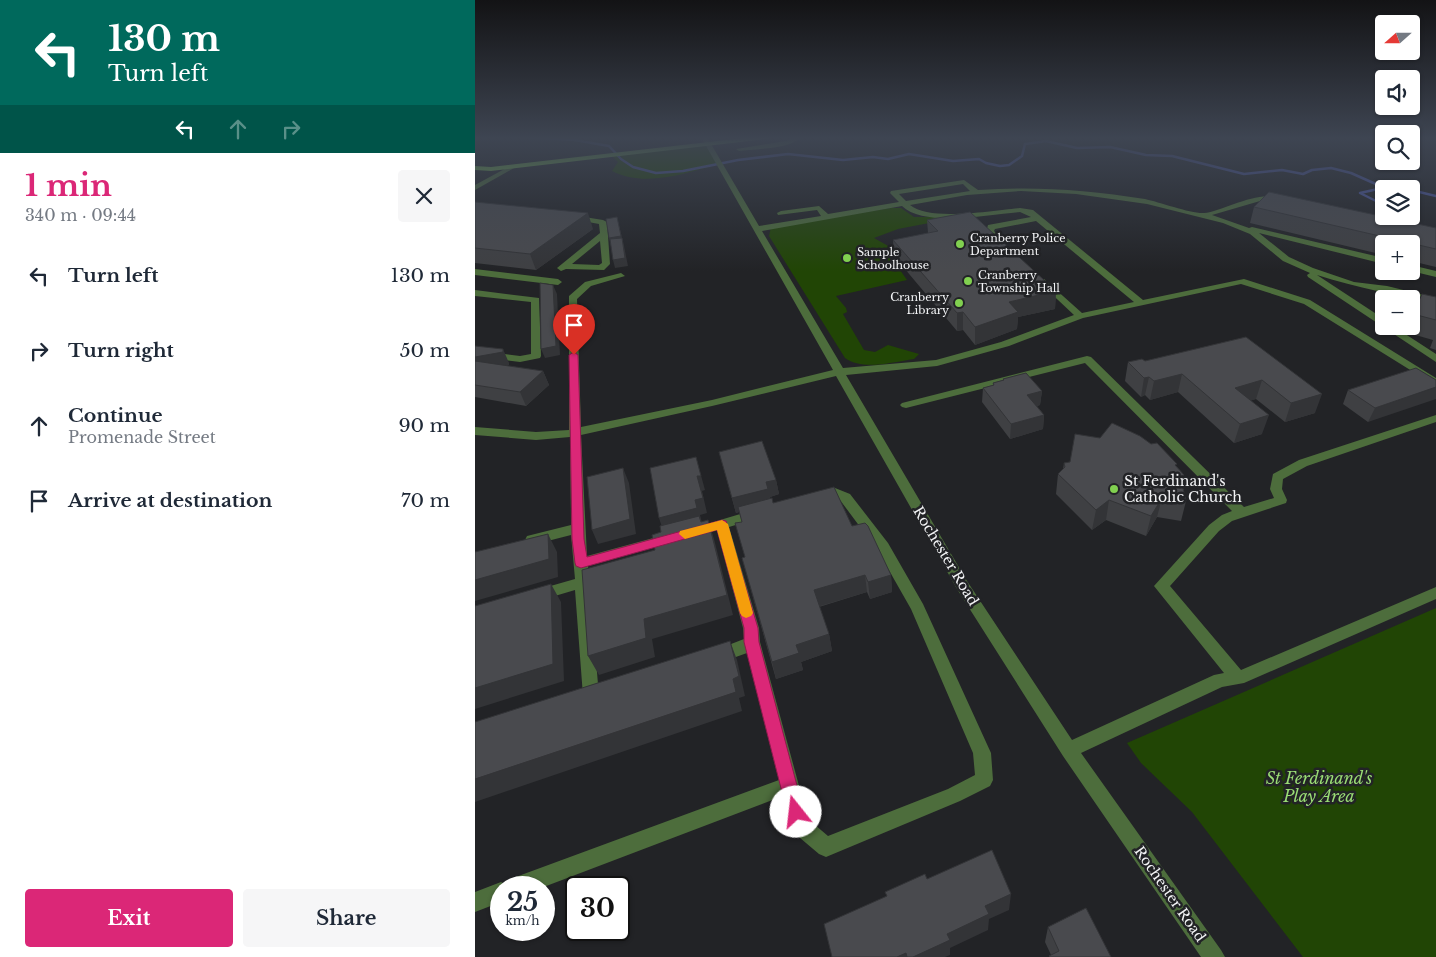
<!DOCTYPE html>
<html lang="en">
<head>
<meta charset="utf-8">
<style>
  body { margin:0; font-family:"Libre Baskerville",serif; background:#f6f6f7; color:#1f2937; height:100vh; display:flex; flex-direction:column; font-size:19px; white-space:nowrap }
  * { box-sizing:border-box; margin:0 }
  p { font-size:16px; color:#747a83 }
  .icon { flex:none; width:28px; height:28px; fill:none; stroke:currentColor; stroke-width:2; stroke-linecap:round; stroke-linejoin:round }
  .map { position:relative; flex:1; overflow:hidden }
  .side { display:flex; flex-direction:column; background:#fff; width:475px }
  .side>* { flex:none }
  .banner { background:#00695c; color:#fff; overflow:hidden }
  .needle { width:32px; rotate:249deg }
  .tools { position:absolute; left:900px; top:15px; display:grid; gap:10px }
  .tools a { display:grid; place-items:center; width:45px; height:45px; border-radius:5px; background:#fff; box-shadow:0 1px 4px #0004; font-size:25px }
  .speed { position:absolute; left:15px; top:876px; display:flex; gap:10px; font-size:25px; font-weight:700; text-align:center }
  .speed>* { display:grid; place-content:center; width:65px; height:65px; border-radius:50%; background:#fff; box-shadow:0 1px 4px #0004; line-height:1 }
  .speed small { font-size:12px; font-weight:400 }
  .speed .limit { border:2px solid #111; border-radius:8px; background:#fff; color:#111 }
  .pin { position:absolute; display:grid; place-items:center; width:42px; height:42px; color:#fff; margin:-51px -21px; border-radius:50% 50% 50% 0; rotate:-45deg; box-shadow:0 0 5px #0007 }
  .pin .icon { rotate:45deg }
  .me { position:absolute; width:55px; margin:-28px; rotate:344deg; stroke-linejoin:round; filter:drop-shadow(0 0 4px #0008) }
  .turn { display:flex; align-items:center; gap:18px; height:105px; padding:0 25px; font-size:22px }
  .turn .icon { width:65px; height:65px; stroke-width:2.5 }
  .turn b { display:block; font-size:35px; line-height:42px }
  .lanes { display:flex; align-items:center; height:48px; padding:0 25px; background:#0003; justify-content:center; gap:25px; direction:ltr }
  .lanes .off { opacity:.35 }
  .round { display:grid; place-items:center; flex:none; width:52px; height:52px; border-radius:5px; background:#f6f6f7 }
  .headline { display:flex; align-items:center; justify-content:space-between; height:85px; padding:0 25px }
  h1 { font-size:30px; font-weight:800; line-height:38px; color:#db2777 }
  .cta { display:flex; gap:10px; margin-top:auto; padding:10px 25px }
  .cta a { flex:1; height:58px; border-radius:5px; background:#db2777; color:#fff; font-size:20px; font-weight:800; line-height:58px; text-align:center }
  .cta a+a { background:#f6f6f7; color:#1f2937 }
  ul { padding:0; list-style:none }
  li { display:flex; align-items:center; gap:15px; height:75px; padding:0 25px }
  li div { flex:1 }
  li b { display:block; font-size:19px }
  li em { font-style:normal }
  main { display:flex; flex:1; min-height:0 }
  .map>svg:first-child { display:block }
</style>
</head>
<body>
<main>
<section class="side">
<div class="banner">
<div class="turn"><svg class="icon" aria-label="left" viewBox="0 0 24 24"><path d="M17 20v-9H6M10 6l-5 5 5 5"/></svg><div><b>130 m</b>Turn left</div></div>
<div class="lanes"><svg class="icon" aria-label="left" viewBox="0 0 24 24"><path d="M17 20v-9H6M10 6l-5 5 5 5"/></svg><svg class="icon off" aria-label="ahead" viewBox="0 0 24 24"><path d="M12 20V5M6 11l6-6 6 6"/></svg><svg class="icon off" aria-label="right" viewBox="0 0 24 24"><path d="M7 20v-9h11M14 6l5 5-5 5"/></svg></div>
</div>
<div class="headline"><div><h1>1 min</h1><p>340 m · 09:44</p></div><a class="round"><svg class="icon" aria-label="close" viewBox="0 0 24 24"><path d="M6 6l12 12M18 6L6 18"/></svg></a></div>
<ul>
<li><svg class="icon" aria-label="left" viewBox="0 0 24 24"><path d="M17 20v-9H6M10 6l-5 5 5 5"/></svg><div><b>Turn left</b></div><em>130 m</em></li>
<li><svg class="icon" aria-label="right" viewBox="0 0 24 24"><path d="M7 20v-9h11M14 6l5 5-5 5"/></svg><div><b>Turn right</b></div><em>50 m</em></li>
<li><svg class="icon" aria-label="ahead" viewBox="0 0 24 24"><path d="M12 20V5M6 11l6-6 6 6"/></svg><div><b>Continue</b><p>Promenade Street</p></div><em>90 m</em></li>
<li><svg class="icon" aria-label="arrive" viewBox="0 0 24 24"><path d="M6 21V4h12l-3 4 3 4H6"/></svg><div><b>Arrive at destination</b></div><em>70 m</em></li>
</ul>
<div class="cta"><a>Exit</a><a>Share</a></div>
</section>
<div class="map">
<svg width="961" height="957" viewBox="0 0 961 957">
  <rect width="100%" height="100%" fill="#222326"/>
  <path fill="#214505" d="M233,144L245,164C211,173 170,188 137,171L143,162L136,155Z
    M416,208H426L439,217H475V219L423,229L399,238L417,248L421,254L416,257L432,280L361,296L371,308L372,312L368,314L389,350L400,352L413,345L444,354L439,359C418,362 388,371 370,358L294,236L296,227Z
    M961,608V957H828L717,812L666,763L652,743Z"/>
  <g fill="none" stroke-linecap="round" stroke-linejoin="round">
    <path stroke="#4a56a1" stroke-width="2.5" d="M45,137L100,140L134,146L146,159L158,167L181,173L208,171L263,160L313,154L368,160L398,157L413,159L434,154L478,161L504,159L511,163L525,166L534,165L547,156L550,144L571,141L602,148L635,147L671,155L697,156L769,174L807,170L828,174L837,170L856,168L876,173L903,185V189L885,193L901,201L909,202
      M936,190L961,196"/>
    <path fill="#4d6d3c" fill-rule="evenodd" d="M226,137H232L284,226L346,216L342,210L303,215L302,213L306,211L344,206L353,214L424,202L415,193L416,191L489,180L503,190C561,186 612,190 670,199C684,202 717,214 729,213C749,211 788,187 806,200L805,202L785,201L737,215L774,228L777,227L909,258V264L784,233L814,257L838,268L879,282L912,286L961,298V304C921,294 881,288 842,275L909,319V326H918L961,354V362L833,277L832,275L835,273L808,261L775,234L748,223L672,204L601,194L546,191L492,195L435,205C455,222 519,210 545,208L558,210L668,300L769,279L835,300L961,378V386L829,304L766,284L608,318L534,346L462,366L371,375L492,581L597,740L739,675L749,673L679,586L734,525L747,515L757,511L610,363L431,408L427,407L425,405L427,403L612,356L616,357L769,507L799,498L795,489L798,474L824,460L961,415V422L832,466L808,479L807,489L812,500L811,503L757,521L744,531L695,586L766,670L961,587V599L769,683L747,687L606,753L746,950L750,957H726L588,756L482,589L361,376L237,406L106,435L112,556L193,534L198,536L200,539L198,542L113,566L124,696L122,701L116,703L110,701L108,696L100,590L63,601L58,599L56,595L58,591L100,579L96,535L57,545L52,544L50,540L52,536L96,525L95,437L61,440L0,435V427L61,432L94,430V296L110,282L146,273L150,276L116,286L102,299L106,427L237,400L358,370ZM488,184L495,191L431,201L424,194ZM427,206C450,228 515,214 545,212L556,217L513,225L511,232L525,243L529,241L519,231L520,229L561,221L659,302L607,313L569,279L565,282L566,284L599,315L526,342L461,360L368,368L287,231Z
      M319,137H325C318,149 278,149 264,151L261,149L311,141Z
      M420,137H429L418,140L417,139Z
      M37,165L40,167L39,168L0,190V185Z
      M97,215L128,220L132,222L135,264L129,270L91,269L86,271L82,268L125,233L124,224L97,219ZM125,241L127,263L124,265L97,264Z
      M936,265L961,271V277L936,271Z
      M0,269L83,279L87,282L83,285L0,275Z
      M0,290L64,298L66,356L65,358L45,362L0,356V350L45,356L56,354V302L0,296Z
      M360,488L375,494L413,543L448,604L516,753L518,780L515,786L485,801L351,857L344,854L318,832L308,796L66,888H26V902L0,912V892L26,882L30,884L31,881L38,878L304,780L272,653L244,663L238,661L236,656L238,651L269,639L268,628L242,530L220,537L215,535L213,532L215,529L282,509L287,511L289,514L287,517L254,527L284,628L285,642L333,819L353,836L473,789L500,775L498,753L436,609L403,551L365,500L359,497L347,499L341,495L342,492Z"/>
    <path fill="#75b64d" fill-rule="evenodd" d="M277,137H295L292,139L16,171L0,170V166L16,167Z"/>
  </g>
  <path fill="#3f4043" d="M0,202L118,229L61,270L0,263Z
    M779,207L961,228V267L936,261V244H909V255L775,223Z
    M452,220L581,291L580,309L543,317L542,329L500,345L488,330L482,331L419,256L418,240L453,233Z
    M947,294L961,297V350L955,348L958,340L930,332L933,326H936V318Z
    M771,337L840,413L810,422L781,399L776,400L787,434L759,443L703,392L675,400L670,395L666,397L650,381L653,362L670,361Z
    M0,346L34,363V365L29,366L68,371L74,385L51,406L0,397Z
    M528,379L567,391L565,405L562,406L569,415L568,429L535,439L507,402L508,388L518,385V383L528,380Z
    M961,380L893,422L868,404L873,390Z
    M625,438L676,444L702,467L709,475L707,483L711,501L706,521L682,517L671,536L631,520L617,530L581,494L583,474L588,469L589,463L595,462Z
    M244,452L301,480L304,494L295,497L298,503L377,526L416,575L417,592L395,599L392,592L344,607L354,634L357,651L326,662L328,670L301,679L267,558L270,557L267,522L264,512L261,513Z
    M573,927L636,957H574V956L576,955L570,942Z"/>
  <path fill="#333437" d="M113,213L118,229L61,270L55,254Z
    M142,217L149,246L153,266L140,268L138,260L136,246L134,238Z
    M78,285L82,294L85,355L70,358L66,349Z
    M581,291L580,309L543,317L542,329L500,345V327L534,302Z
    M488,312V330L482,331V313Z
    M28,349L34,363V365L0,371V357Z
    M68,371L74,385L51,406L45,392Z
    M707,374L703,392L675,400L679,381Z
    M674,377L670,395L666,397L669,378Z
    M787,380L781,399L755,407L760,388Z
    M961,387V399L893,422L900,408Z
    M567,391L565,405L551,409L552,395Z
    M847,394L840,413L810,422L816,403Z
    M569,415L568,429L535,439L536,424Z
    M794,415L787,434L759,443L765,424Z
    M221,457L230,490L227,491L232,513L225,515L227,523L189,533L184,518L220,500L222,476Z
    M148,468L154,483L161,534L123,544L117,530Z
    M709,475L704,495L705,476Z
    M301,480L304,494L295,497L296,503L261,513L257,498L291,482Z
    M687,498L682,517L671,536L676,516Z
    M634,500L631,520L617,530L621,510Z
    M233,520L239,539L258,615L177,639L180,657L124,675L113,656L169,619Z
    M73,534L82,552L83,577L0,601V580Z
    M390,575L392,592L342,607L339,590Z
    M416,575L417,592L395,599L393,582Z
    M76,584L86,602L89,681L0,709V688Z
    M354,634L357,651L326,662L328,670L301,679L297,662L321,645Z
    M255,641L262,660L270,696L264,698L267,711L0,802V779L258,679Z
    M536,894L534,910L514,919L513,930L475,948V955L470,957H438L510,906Z
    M431,953L432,957H422Z"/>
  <path fill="#494a4e" stroke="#333437" d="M794,192L961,228V249L779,207Z
    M0,202L113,213L55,254L0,248Z
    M495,212L581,291L534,302L543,312L500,327L488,312L482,313L418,240L463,231L452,220Z
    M142,217L146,236L134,238L131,219Z
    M147,238L150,258L138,260L135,239Z
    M65,283L78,285L81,346L66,349Z
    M947,294L961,297V320L938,314Z
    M771,337L847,394L816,403L787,380L760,388L794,415L765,424L707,374L679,381L674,377L669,378L653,362L667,359L670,361Z
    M0,346L28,349V352L0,357Z
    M0,361L68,371L45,392L0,385Z
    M941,368L961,380V387L900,408L873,390Z
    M551,373L567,391L552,395L569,415L536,424L508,388L519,385L518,383L529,380L528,379Z
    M637,423L665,436L676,444L682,443L702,464L700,465L709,475L705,476L711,501L687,498L676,516L634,500L621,510L583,474L590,467L589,463L595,462L600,434L625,438Z
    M287,441L301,480L291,482L293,489L257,498L244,452Z
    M221,457L226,476H222L228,498L220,500L222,508L184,518L175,468Z
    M148,468L155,519L117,530L112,477Z
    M359,487L377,526L390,523L393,526L416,575L393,582L390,575L339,590L354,634L321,645L324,653L297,662L267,558L270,557L260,523L267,522L263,507L297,498L298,503Z
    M224,516L226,522L233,520L252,595L169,619L171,638L113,656L107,570L180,550L177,535L186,532L185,526Z
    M73,534L74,559L0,580V552Z
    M76,584L78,664L0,688V606Z
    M255,641L264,676L258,679L261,692L0,779V722Z
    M517,850L536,894L510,906L514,914L472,934L475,940L438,957H432L431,953L422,957H357L349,924L412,896L410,892L450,874L452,879Z
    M611,908L636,957H575L574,956L584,951L573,927Z"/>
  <linearGradient id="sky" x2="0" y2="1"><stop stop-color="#131315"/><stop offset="0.51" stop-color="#3e4552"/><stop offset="1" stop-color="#3e4552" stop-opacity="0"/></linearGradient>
  <rect width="961" height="271" fill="url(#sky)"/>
  <path fill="#db2777" stroke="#8e194d" d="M99,352L103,355L109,539L112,557L247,520L251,521L283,628L284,642L329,812L327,818L321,820L315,818L312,812L269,642V628L242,530L106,568L101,566L100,563L97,539L94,355Z"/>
  <path fill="#f59e0b" d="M247,520L253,524L278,613L276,616L271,618L267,616L265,613L242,530L210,539L204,534L205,531Z"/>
  <g fill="#81d050" stroke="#222326" stroke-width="2">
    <circle cx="485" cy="244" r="5"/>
    <circle cx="372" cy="258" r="5"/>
    <circle cx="493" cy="281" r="5"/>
    <circle cx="484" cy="303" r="5"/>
    <circle cx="639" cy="489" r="5"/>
  </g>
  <g text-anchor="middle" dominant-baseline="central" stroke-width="5" stroke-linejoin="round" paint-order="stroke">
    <g font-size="11" fill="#f3f4f6" stroke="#222326" text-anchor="start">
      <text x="495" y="238">Cranberry Police<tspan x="495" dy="13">Department</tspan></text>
      <text x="382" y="252">Sample<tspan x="382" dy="13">Schoolhouse</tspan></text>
      <text x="503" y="275">Cranberry<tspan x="503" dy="13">Township Hall</tspan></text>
      <text x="474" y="297" text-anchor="end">Cranberry<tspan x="474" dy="13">Library</tspan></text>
    </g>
    <g font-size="14" fill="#f3f4f6" stroke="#222326" text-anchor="start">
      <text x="649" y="481">St Ferdinand's<tspan x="649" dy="16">Catholic Church</tspan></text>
    </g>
    <g font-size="14" fill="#f3f4f6" stroke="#222326">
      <text transform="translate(471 556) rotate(59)">Rochester Road</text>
      <text transform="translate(695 894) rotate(55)">Rochester Road</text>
    </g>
    <g font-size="16" font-style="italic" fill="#9add75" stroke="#222326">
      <text x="844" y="778">St Ferdinand's<tspan x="844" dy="18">Play Area</tspan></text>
    </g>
  </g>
</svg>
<div class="tools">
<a><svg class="needle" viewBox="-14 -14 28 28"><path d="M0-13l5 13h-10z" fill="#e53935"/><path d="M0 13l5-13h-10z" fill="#747a83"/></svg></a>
<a><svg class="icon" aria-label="sound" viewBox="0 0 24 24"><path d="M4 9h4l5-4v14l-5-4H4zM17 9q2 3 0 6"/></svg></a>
<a><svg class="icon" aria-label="search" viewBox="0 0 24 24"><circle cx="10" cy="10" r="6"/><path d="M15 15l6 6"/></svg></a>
<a><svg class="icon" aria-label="layers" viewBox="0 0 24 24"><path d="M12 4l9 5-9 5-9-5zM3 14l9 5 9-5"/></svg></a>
<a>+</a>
<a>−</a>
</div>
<div class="speed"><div>25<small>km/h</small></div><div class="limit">30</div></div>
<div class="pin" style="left:99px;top:355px;background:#d93025"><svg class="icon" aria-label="arrive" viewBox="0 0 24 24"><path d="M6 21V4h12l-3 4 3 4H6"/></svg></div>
<svg class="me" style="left:321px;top:812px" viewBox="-20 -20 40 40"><circle r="19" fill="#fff"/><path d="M0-13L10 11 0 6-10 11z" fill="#db2777"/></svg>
</div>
</main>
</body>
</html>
